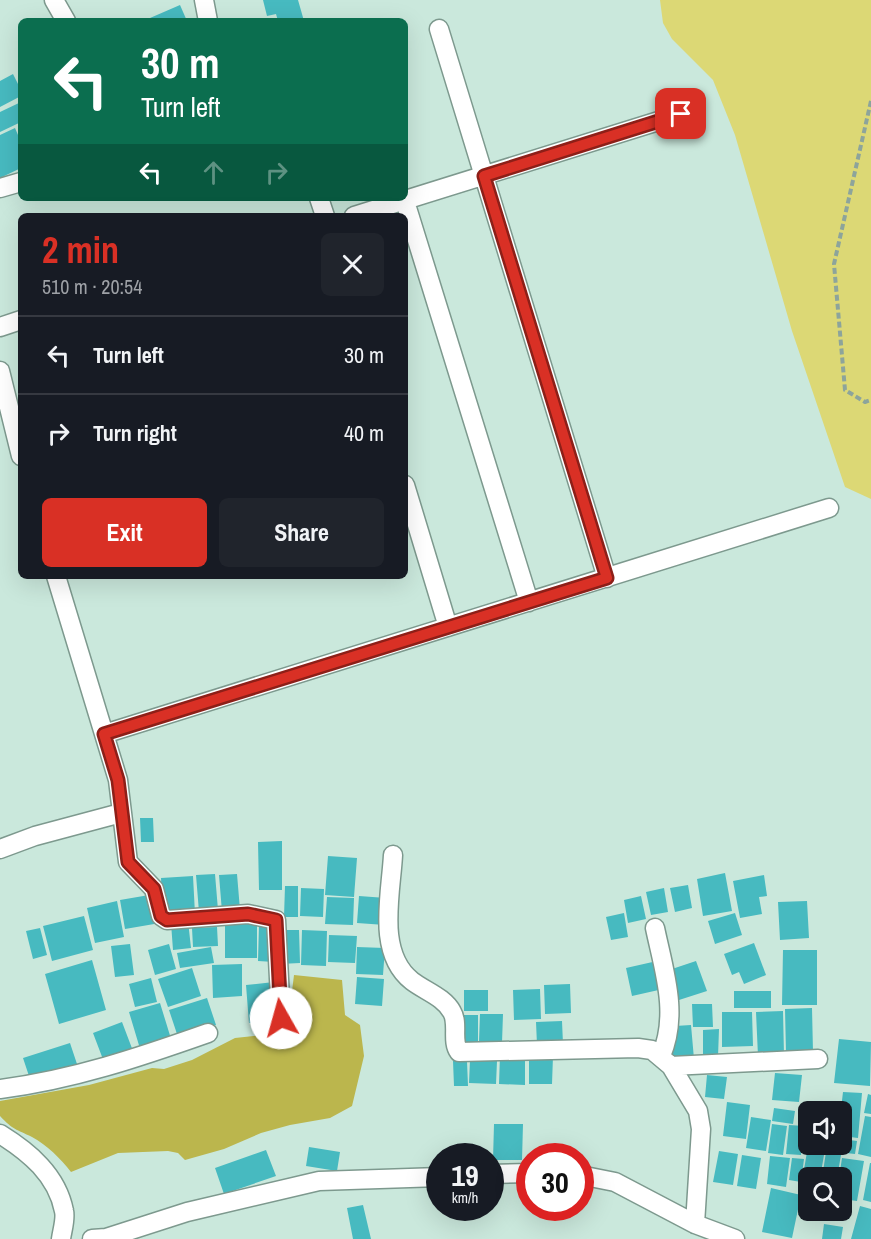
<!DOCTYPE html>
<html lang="en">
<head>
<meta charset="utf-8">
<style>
  body { margin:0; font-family:"Archivo Narrow",sans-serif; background:#20242c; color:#f1f3f6; height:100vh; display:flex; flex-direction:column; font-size:22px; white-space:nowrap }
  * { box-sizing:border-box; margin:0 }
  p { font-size:20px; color:#9ea1a6 }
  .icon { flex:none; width:33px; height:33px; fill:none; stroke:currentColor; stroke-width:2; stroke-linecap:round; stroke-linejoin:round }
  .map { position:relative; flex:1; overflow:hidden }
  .details { position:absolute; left:18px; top:213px; width:390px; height:366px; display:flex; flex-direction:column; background:#171b24; border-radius:9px; box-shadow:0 6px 24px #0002 }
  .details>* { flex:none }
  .hud { position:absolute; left:18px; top:18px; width:390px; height:183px; border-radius:9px; box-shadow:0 6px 24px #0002; background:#0b6e4f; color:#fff; overflow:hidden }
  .tools { position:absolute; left:798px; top:1101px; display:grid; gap:12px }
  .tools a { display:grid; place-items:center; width:54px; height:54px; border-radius:9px; background:#171b24; box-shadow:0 6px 24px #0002; font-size:30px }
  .speed { position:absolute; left:426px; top:1143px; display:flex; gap:12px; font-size:30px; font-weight:700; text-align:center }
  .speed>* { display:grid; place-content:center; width:78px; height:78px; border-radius:50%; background:#171b24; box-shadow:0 6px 24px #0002; line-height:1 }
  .speed small { font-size:15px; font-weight:400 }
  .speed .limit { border:9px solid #d22; background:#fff; color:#111 }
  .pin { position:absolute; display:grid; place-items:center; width:51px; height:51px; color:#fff; margin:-26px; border-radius:12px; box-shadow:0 3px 9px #0006 }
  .me { position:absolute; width:66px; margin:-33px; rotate:353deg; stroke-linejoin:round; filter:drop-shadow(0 0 4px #0008) }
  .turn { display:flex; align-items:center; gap:21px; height:126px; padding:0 24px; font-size:27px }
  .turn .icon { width:78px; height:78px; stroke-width:2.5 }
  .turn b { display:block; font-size:42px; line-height:51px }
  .lanes { display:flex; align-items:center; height:57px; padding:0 24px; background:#0003; justify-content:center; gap:30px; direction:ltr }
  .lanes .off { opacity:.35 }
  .round { display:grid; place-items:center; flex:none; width:63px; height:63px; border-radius:9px; background:#20242c }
  .headline { display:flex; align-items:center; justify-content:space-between; height:102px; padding:0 24px }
  h1 { font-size:36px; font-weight:700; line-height:45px; color:#d93025 }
  .cta { display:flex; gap:12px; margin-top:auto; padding:12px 24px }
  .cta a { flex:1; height:69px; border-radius:9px; background:#d93025; color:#fff; font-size:24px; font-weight:700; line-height:69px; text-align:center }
  .cta a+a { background:#20242c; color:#f1f3f6 }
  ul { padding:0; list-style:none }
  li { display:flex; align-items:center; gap:18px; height:78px; padding:0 24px; border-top:2px solid #363941 }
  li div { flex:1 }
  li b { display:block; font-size:22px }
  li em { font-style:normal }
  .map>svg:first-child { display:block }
</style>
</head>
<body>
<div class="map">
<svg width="871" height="1239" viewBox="0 0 871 1239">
  <rect width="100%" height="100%" fill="#cae8dc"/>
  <path fill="#dcd875" d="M660,0H871V499L845,487L792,331L735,135L713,80L672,39L663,23Z"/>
  <path fill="#bbb64d" d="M294,975L342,980L345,1015L360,1025L364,1056L352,1106L330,1118L290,1125L261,1133L224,1149L185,1160L178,1153L168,1151L118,1153L71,1172C60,1158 47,1145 32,1137C16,1129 13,1130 0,1116V1101L89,1085L152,1068L164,1069L192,1060L235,1038L262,1035L288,1024Z"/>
  <path fill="#47bac0" d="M263,0H298L304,21H278L276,14L267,16Z
    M180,5L187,21H151L150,18Z
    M13,74L21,90V96L0,107V81Z
    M21,102V122L0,132V112Z
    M15,128L21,142V168L0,178V135Z
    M140,818H153L154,842H141Z
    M282,841V890H259L258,842Z
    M328,856L357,858L354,897L325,895Z
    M725,873L732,911L703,916L697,879Z
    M215,874L218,910L199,912L196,875Z
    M237,874L240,910L222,912L219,875Z
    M764,875L767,896L759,897L762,914L740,918L733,881Z
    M193,876L195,914L163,916L161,878Z
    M688,885L692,908L675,912L670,888Z
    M285,886H298V917H284Z
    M301,888L324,889L323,917L300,916Z
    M664,888L668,912L651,915L646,892Z
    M155,894L160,923L125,929L120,900Z
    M359,896L386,898L385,925L357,923Z
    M641,896L646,919L628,923L624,900Z
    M327,897L354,898L353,925L325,924Z
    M117,901L124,937L95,943L87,908Z
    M807,901L809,938L780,940L778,902Z
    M624,913L628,937L611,940L606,917Z
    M735,913L742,935L715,944L708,921Z
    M84,916L93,950L52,961L43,926Z
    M225,918H257V958H225Z
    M188,921L191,948L173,950L171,923Z
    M259,925L275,926L274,962L258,961Z
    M217,927L218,946L193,947L192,928Z
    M40,928L47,955L33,959L26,931Z
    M280,930H299L300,963L280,964Z
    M302,930L327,931L326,966L301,965Z
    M329,935L357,936L355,963L328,962Z
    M754,943L766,975L744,984L739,972L732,975L724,954Z
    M130,944L134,975L115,977L111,946Z
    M169,944L176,969L155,975L148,950Z
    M211,947L214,963L180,968L177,953Z
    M357,947L385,948L383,975L356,974Z
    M783,950H817V1005H782Z
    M92,960L106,1010L59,1024L45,974Z
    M657,961L663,989L632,996L626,968Z
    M696,961L707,991L679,1000L669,970Z
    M242,964V996L213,998L212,965Z
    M192,968L201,996L168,1007L158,979Z
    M357,977L384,979L382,1006L355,1004Z
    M151,978L157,1002L135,1007L129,984Z
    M274,982L277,1021L249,1023L246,985Z
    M570,984L571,1013L545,1014L544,985Z
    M540,989L541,1019L514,1020L513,990Z
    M464,990H488V1011H464Z
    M734,991H771V1008H734Z
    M207,998L216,1025L178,1037L169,1010Z
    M160,1003L172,1042L141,1052L129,1012Z
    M692,1004H712L713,1027H693Z
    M812,1008L813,1052L786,1053L785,1009Z
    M783,1011L784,1055L758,1056L756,1012Z
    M722,1012H752L753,1046L722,1047Z
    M480,1014H503L502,1043L479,1042Z
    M462,1015H478V1042H462Z
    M562,1021L563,1044L537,1045L536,1022Z
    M122,1022L133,1051L104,1062L93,1033Z
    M691,1025L694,1059L673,1060L671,1035L675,1026Z
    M719,1029L718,1057H703V1030Z
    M839,1039L871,1042L870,1086L834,1083Z
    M70,1043L77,1064L30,1079L23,1058Z
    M500,1055H525V1085L499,1084Z
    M529,1056H553L552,1084H529Z
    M470,1060L497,1061L496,1084L469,1083Z
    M453,1061H467L468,1086H454Z
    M775,1073L802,1075L799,1102L772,1100Z
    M707,1075L727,1077L724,1099L705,1097Z
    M843,1092L862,1093L858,1138L842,1136V1112H822L823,1107L841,1109Z
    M868,1094L871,1095V1114L864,1113Z
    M727,1102L750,1105L746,1139L723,1136Z
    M774,1108L795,1111L793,1124L772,1121Z
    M865,1116L871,1117V1157L858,1154Z
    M751,1117L771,1120L766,1151L746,1148Z
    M494,1124H523L522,1160H493Z
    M772,1124L787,1126L783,1155L768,1153Z
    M789,1125L804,1126L801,1155L786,1154Z
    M842,1139L857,1141L855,1154L837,1152Z
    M309,1147L340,1152L337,1171L306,1166Z
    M266,1150L276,1176L224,1194L215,1168Z
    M719,1151L738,1154L733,1185L713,1182Z
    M807,1152L824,1155L820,1178H808V1189L801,1187Z
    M826,1152L841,1155L837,1178H822Z
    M742,1155L761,1158L756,1189L737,1186Z
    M770,1156L790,1158L786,1187L767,1184Z
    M792,1158L804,1159L801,1182L789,1180Z
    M842,1158L864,1161L857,1201L842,1199V1178H839Z
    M870,1163H871V1202L863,1200Z
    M771,1188L801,1195L792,1238L762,1232Z
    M804,1190L808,1191V1210H818L816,1219L798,1215Z
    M363,1205L371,1239H353L347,1208Z
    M860,1206L871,1209V1239H851Z
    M824,1224L843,1227L841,1239H822Z"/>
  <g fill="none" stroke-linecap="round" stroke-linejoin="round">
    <g stroke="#7d998e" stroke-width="21">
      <path id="minor" d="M54,0L66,21
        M204,0L208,21
        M439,29L607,578
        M0,188L21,182
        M319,198L325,216
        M404,198L529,602
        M354,216L681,114
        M0,327L21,320
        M0,371L21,456
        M405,485L448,627
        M56,576L118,780L128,862L154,889L161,916L167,920L248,914L276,920L281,1018
        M104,734L829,508
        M0,849L35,836L121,813
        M393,855C391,894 376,953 412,981C425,991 444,997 452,1012C459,1024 451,1041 459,1052L638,1048L652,1050L671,1066L698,1111L701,1129L695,1224
        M655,928C664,971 679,1014 661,1056
        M671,1066L818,1059
        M0,1089C72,1080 140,1057 208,1033
        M0,1134C29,1152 57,1175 64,1211C66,1219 62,1231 61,1239
        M490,1174L530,1173
        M580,1175L615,1182L695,1224L735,1239
        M92,1239L106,1238L187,1212L319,1181L440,1177"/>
    </g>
    <path stroke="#8da49b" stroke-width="4" stroke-dasharray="6 3" stroke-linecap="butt" d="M871,101L834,264L845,390L865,402L871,400"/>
    <use href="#minor" stroke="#fff" stroke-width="18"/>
  </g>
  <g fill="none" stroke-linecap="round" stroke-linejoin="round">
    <g stroke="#8d1f18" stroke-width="15">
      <path id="route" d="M281,1018L276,920L248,914L167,920L161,916L154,889L128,862L118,780L104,734L607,578L484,176L681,114"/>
    </g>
    <use href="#route" stroke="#d93025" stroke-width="10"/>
  </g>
</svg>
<div class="tools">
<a><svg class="icon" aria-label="sound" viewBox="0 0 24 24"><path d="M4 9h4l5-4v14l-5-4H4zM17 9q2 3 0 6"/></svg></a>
<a><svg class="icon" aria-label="search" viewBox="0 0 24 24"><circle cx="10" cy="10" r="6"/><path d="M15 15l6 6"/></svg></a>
</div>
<div class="speed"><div>19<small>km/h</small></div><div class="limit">30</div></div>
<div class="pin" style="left:681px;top:114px;background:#d93025"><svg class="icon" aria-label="arrive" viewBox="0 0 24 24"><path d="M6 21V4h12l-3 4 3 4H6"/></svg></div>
<svg class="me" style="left:281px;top:1018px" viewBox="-20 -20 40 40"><circle r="19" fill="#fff"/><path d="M0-13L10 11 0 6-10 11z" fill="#d93025"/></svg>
<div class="hud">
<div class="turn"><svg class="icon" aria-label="left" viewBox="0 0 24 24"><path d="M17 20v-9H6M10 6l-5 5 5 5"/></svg><div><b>30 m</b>Turn left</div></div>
<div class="lanes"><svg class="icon" aria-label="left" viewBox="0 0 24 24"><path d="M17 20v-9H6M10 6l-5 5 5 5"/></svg><svg class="icon off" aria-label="ahead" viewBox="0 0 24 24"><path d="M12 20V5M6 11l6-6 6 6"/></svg><svg class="icon off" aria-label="right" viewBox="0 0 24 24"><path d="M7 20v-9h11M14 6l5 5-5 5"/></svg></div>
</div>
<section class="details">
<div class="headline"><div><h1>2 min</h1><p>510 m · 20:54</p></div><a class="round"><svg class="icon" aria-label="close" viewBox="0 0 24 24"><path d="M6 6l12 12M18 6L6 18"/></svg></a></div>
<ul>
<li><svg class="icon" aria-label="left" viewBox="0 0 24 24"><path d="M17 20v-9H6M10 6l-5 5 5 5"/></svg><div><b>Turn left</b></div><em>30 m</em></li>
<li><svg class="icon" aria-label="right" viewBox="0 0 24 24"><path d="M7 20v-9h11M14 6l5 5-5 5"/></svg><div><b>Turn right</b></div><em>40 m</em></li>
</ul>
<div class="cta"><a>Exit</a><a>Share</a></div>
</section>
</div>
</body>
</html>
